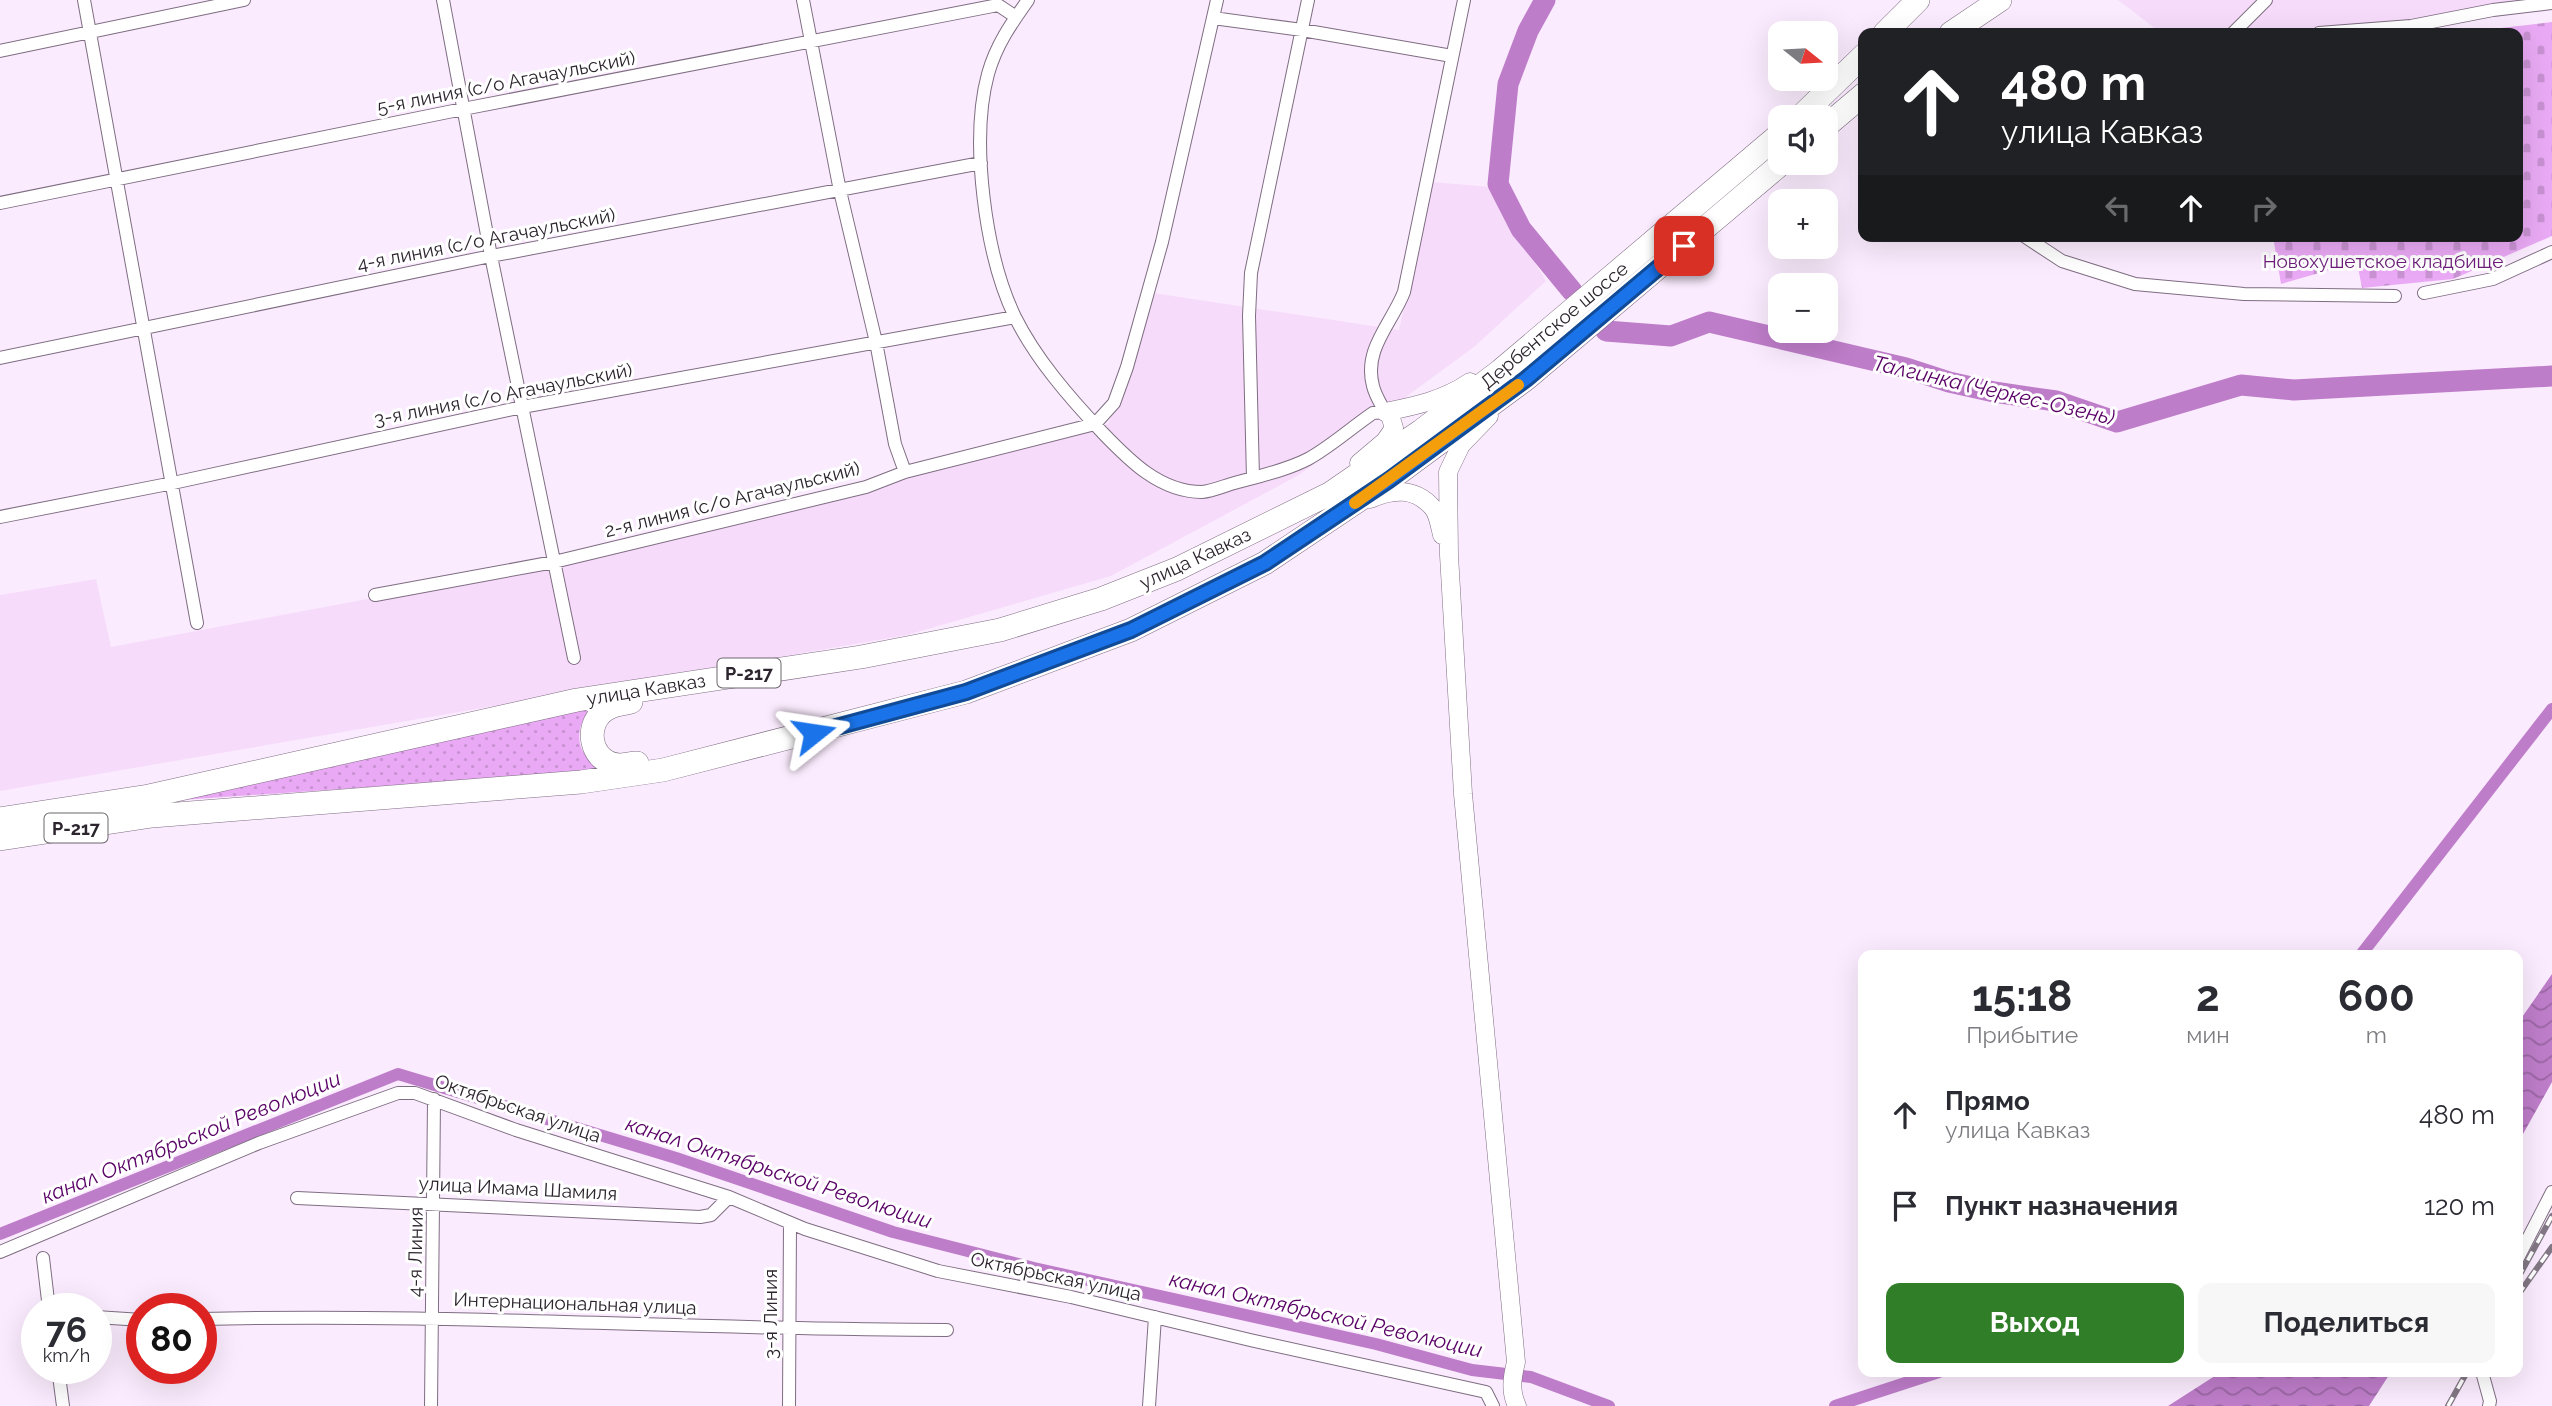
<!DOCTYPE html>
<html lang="ru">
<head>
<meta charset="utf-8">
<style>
  body { margin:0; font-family:Raleway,sans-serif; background:#f7f7f7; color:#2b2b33; height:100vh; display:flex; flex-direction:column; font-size:26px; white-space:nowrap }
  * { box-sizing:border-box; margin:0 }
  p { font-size:23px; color:#7c7c81 }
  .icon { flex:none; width:38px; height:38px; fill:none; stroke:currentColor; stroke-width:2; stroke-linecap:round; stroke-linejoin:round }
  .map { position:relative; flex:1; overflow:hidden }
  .drawer { position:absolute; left:1858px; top:950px; width:665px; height:427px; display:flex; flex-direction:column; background:#fff; border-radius:14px; box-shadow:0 7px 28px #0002 }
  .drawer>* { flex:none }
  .guide { position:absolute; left:1858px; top:28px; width:665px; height:214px; border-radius:14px; box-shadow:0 7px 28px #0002; background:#202124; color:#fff; overflow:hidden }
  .needle { width:46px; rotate:108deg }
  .tools { position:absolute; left:1768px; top:21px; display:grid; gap:14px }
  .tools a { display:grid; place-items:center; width:70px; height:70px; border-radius:14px; background:#fff; box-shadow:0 7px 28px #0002; font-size:35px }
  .speed { position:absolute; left:21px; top:1293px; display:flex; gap:14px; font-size:35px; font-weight:700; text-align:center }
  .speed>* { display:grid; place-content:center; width:91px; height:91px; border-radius:50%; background:#fff; box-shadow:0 7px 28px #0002; line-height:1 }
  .speed small { font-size:18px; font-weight:400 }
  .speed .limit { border:10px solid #d22; background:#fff; color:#111 }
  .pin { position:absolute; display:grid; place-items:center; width:60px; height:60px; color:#fff; margin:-30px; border-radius:14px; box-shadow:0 4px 10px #0006 }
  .me { position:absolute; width:77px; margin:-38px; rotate:75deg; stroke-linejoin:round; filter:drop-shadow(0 0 5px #0008) }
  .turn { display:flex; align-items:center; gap:24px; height:147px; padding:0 28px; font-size:32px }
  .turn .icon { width:91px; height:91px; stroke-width:2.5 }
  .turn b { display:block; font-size:49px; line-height:60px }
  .lanes { display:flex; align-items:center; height:66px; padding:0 28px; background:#0003; justify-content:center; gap:35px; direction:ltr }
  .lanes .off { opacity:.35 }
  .eta { display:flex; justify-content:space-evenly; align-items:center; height:119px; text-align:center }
  .eta b { font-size:42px; font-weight:700; line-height:49px }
  .primary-button { display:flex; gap:14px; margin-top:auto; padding:14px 28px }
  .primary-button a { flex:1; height:80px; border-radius:14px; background:#307f28; color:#fff; font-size:28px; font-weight:700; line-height:80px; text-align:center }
  .primary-button a+a { background:#f7f7f7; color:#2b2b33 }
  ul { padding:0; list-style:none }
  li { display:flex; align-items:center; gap:21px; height:91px; padding:0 28px }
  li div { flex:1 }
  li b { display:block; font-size:26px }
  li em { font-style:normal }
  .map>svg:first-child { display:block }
</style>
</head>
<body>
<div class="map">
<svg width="2552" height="1406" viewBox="0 0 2552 1406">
  <defs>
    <pattern id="grass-dots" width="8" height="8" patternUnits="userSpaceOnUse" patternTransform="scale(1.75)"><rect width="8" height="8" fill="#e9a9f4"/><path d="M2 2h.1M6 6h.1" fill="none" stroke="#c891d2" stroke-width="1.8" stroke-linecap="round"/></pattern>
    <pattern id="cemetery-stones" width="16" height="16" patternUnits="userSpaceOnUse" patternTransform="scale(1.75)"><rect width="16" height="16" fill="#e9a9f4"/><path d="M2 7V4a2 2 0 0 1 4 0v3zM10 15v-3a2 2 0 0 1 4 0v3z" fill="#c891d2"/></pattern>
    <pattern id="water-waves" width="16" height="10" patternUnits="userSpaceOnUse" patternTransform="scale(1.75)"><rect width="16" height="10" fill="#be7dc9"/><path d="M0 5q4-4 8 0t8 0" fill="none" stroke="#9b66a4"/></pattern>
  </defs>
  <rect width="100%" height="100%" fill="#fbebfe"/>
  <path fill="#f6dcfa" d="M2118,0H2552V10L2352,33H2161Z
    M1432,182L1503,188L1513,226L1546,281L1474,347L1299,475L1111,576L907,635L0,791V595L96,579L111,647L628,550L1108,424L1135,359L1153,293L1399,330Z"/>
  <path fill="url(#grass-dots)" d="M592,706C572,731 575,755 604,771L181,800Z"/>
  <path fill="url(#cemetery-stones)" d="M2552,22V236L2453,279L2362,288L2357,262L2281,284L2273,236H2518V33H2458Z"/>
  <path fill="url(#water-waves)" d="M2552,974V1082L2518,1143V1023Z
    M2221,1372H2391L2369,1406H2168Z"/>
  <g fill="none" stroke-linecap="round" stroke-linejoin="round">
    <path stroke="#be7dc9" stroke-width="12" d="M2360,956L2552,709
      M0,1234L398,1074L676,1158L893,1232L1034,1268L1376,1344L1472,1370L1531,1377L1609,1406
      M1835,1406L1939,1372"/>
    <path stroke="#be7dc9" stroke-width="21" d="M1545,0L1528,31L1508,84L1498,184L1521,229L1572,291
      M1606,331L1671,336L1709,322L1906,368L1949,382L1994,392L2056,401L2117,422L2241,385L2294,390L2552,376"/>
    <g stroke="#7f6d82" stroke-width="14">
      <path id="street" d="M84,0L197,623
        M443,0L491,256L574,658
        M803,0L840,191L876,342L895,444L905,472
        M1028,0C1011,24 996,45 988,74C970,140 985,255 1015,317C1036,359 1069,397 1101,431C1128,459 1159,492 1202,492C1213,491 1226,485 1238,482C1260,476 1287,470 1308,459C1330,447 1351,428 1373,413L1385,412C1381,404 1375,395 1373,386C1363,349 1392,323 1404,292L1464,0
        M1213,18L1302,30L1452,56
        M2233,33L2266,0
        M2319,33L2411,26L2493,10L2552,3
        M0,51L244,0
        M0,203L463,109L998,5L1016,17
        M2024,236L2062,261L2135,284L2244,294L2395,296
        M2424,293L2493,279L2552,252
        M0,358L491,256L981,163
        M1253,478L1249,316L1251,273L1308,0
        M0,517L173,483L522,407L1015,317
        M375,595L554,562L866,487L905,472L1095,424L1114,403L1127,367L1162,242L1217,0
        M297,1198L700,1217L711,1215L729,1197
        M0,1252L259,1143L398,1093H415L516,1130L729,1197L805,1229L938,1271L1071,1297L1250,1340L1486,1392L1493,1406
        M43,1258L49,1309
        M2518,1258L2552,1192
        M96,1317L142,1320
        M201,1319C450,1313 698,1330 947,1330
        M58,1368L63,1406
        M2482,1372L2490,1401L2489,1406
        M431,1406L434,1099
        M789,1406L790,1223
        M1149,1406L1155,1317"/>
    </g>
    <g stroke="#7f6d82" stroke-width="19">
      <path id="secondary" d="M1385,412C1415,406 1444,400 1470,382
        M1489,416L1461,445L1448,472L1449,555L1463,794L1516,1362C1512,1378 1510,1391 1517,1406
        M1359,463L1385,441L1394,428L1390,415L1385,412
        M1370,499C1393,489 1415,487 1433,508C1438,514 1440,527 1442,535"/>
    </g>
    <g stroke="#7f6d82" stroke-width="24">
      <path id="highway" d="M1885,33L1918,0
        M1951,33L2000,0
        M1800,117L1864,55
        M1825,127L1864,94
        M631,702C624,704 615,704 609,708C582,721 589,764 620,765C625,765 631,763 637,763
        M0,819L149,796L577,700L861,657L1000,630L1101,599L1177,569L1331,493L1421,431L1500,371L1780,134
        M0,839L152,816L581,782L663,770L966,692L1131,630L1265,563L1389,480L1526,379L1782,163"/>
    </g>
    <use href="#street" stroke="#fff" stroke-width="12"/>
    <use href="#secondary" stroke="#fff" stroke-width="18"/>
    <use href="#highway" stroke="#fff" stroke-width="23"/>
    <g stroke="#827784" stroke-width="6">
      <path id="rail" d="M2518,1278L2552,1216
        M2518,1295L2552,1247
        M2448,1406L2467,1372"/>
    </g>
    <use href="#rail" stroke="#fff" stroke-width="3.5" stroke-dasharray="10" stroke-linecap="butt"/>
  </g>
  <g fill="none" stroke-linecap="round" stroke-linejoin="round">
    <g stroke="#114b97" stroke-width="18">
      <path id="route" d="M814,733L966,692L1131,630L1265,563L1389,480L1526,379L1684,246"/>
    </g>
    <use href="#route" stroke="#1a73e8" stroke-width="12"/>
    <path stroke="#f59e0b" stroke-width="12" d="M1355,503L1518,385"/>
  </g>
  <g text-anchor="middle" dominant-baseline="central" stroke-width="6" stroke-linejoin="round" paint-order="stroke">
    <g fill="#fff" stroke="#6c666d" stroke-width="2">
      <rect x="717.5" y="658.5" width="63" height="29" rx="5"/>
      <rect x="44.5" y="813.5" width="63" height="29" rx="5"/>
    </g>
    <g font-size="18" font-weight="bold" fill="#2d252e">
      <text x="749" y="673">Р-217</text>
      <text x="76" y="828">Р-217</text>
    </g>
    <g font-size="19" fill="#2d252e" stroke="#fff">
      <text transform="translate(506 82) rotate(-11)">5-я линия (с/о Агачаульский)</text>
      <text transform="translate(486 239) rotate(-11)">4-я линия (с/о Агачаульский)</text>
      <text transform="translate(1554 325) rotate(-40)">Дербентское шоссе</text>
      <text transform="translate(503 394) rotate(-11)">3-я линия (с/о Агачаульский)</text>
      <text transform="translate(732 499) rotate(-14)">2-я линия (с/о Агачаульский)</text>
      <text transform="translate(1195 558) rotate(-25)">улица Кавказ</text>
      <text transform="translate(646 689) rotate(-9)">улица Кавказ</text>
      <text transform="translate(518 1108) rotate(19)">Октябрьская улица</text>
      <text transform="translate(518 1188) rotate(3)">улица Имама Шамиля</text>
      <text transform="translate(415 1252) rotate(-89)">4-я Линия</text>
      <text transform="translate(1056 1276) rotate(12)">Октябрьская улица</text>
      <text transform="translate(575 1303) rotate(2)">Интернациональная улица</text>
      <text transform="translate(770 1314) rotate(-90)">3-я Линия</text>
    </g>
    <g font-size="19" fill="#6d1d7a" stroke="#fff">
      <text x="2383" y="261">Новохушетское кладбище</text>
    </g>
    <g font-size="21" font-style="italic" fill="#590066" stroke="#fff">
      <text transform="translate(1994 390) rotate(13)">Талгинка (Черкес-Озень)</text>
      <text transform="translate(191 1137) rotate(-22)">канал Октябрьской Революции</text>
      <text transform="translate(779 1172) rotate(18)">канал Октябрьской Революции</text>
      <text transform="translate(1326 1314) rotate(13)">канал Октябрьской Революции</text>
    </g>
  </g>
</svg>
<div class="tools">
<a><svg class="needle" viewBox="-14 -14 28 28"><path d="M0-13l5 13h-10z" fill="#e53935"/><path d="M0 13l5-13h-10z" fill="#7c7c81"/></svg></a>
<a><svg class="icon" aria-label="sound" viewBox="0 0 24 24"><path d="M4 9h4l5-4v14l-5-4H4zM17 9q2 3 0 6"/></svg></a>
<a>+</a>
<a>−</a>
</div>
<div class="speed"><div>76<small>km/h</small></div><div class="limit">80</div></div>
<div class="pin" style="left:1684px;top:246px;background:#d93025"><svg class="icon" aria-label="arrive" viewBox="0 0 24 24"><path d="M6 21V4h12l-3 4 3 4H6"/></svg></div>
<svg class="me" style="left:814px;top:733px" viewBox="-20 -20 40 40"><path d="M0-17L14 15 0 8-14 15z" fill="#1a73e8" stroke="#fff" stroke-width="4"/></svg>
<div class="guide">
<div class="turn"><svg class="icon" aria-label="ahead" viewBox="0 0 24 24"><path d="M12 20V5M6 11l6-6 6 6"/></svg><div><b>480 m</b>улица Кавказ</div></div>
<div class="lanes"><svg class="icon off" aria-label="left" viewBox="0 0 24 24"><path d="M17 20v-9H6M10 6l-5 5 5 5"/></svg><svg class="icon" aria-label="ahead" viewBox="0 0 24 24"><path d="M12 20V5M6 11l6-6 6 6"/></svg><svg class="icon off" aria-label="right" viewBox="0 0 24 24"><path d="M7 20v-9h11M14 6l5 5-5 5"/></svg></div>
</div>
<section class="drawer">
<div class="eta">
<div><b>15:18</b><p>Прибытие</p></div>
<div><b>2</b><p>мин</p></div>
<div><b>600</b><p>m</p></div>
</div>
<ul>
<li><svg class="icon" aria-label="ahead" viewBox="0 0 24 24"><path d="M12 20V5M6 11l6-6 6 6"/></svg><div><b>Прямо</b><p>улица Кавказ</p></div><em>480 m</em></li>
<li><svg class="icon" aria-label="arrive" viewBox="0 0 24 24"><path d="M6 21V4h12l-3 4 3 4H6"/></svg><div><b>Пункт назначения</b></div><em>120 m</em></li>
</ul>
<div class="primary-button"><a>Выход</a><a>Поделиться</a></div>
</section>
</div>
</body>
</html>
